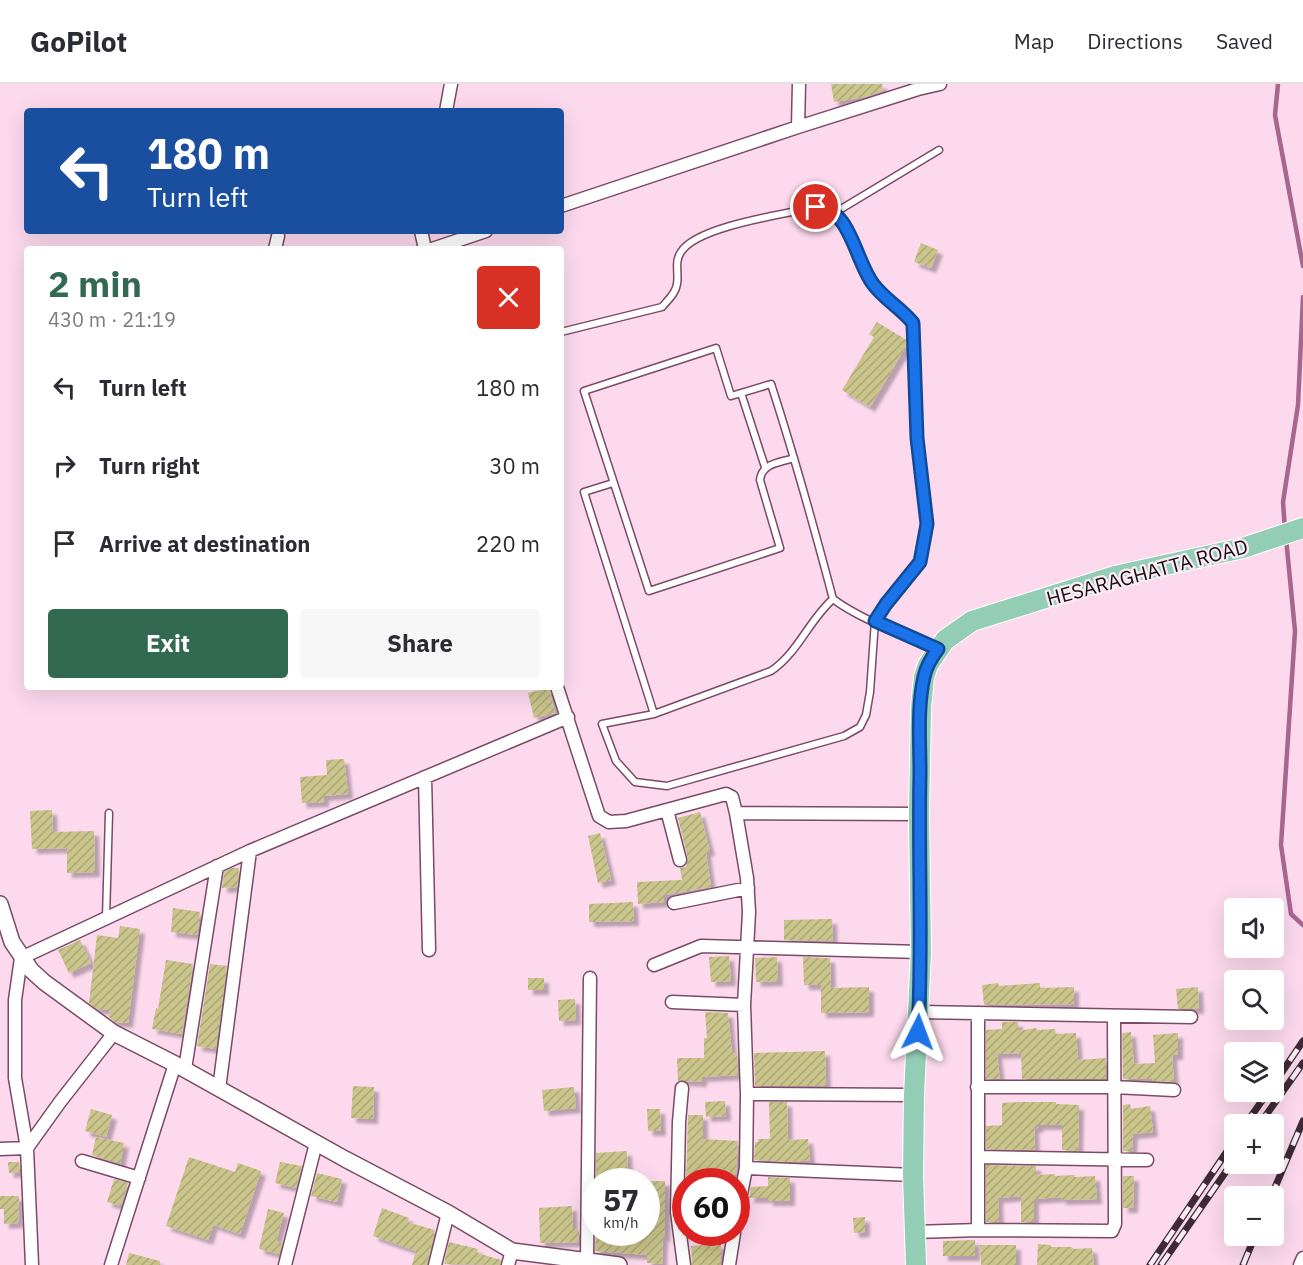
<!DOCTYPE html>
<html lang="en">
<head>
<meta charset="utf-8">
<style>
  body { margin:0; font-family:"IBM Plex Sans",sans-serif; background:#f7f7f7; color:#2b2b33; height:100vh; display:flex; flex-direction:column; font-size:22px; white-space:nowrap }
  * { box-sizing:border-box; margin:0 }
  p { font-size:20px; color:#7c7c81 }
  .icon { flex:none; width:33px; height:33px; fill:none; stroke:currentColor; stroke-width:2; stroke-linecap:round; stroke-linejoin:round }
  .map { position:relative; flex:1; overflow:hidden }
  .drawer { position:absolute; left:24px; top:162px; width:540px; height:444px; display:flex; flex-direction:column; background:#fff; border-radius:6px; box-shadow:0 6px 24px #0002 }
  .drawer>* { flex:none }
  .hud { position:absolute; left:24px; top:24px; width:540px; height:126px; border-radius:6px; box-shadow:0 6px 24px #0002; background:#1a4fa0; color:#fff; overflow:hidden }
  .tools { position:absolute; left:1224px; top:814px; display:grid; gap:12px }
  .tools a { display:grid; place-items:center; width:60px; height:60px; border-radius:6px; background:#fff; box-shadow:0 6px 24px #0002; font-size:30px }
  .speed { position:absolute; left:582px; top:1084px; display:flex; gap:12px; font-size:30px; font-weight:700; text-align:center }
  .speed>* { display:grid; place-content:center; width:78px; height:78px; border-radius:50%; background:#fff; box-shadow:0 6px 24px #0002; line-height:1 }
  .speed small { font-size:15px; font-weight:400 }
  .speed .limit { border:9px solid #d22; background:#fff; color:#111 }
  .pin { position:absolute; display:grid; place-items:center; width:51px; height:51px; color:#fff; margin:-26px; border:3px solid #fff; border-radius:50%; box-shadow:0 2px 6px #0007 }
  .me { position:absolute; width:66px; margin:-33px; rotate:3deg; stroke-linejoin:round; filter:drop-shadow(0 0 4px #0008) }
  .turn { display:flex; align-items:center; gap:21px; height:126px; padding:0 24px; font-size:27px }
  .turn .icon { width:78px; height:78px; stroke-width:2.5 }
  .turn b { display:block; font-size:42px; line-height:51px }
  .round { display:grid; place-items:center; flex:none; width:63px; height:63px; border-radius:6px; background:#f7f7f7 }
  .headline { display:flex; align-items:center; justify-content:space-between; height:102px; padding:0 24px }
  h1 { font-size:36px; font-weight:700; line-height:45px; color:#316951 }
  .button { display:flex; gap:12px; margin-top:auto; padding:12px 24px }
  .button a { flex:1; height:69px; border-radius:6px; background:#316951; color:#fff; font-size:24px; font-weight:700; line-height:69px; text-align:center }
  .button a+a { background:#f7f7f7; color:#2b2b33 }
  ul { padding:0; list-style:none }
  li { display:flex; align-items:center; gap:18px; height:78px; padding:0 24px }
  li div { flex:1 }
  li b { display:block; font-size:22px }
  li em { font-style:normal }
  header { display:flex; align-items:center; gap:36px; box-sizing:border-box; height:84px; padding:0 30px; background:#fff; border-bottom:2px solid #e1e1e2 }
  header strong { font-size:28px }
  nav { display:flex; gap:33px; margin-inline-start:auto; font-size:21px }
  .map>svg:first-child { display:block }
</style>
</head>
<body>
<header>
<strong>GoPilot</strong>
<nav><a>Map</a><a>Directions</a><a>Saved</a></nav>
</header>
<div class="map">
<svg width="1303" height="1181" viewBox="0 0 1303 1181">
  <defs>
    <pattern id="building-hatch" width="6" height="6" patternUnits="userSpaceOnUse" patternTransform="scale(1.5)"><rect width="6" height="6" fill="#c9c48a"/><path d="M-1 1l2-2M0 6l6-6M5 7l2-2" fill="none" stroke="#aca776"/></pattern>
    <filter id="shadow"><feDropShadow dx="5" dy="5" stdDeviation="1.5" flood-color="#0004"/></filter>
  </defs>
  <rect width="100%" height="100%" fill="#fcd9ed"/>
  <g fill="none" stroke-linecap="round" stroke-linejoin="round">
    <path stroke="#a8658e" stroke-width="4.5" d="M1278,0L1275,31L1303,182
      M1285,446L1283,418L1298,321L1303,213
      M1286,454L1295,547L1281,761L1291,830L1303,841"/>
  </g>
  <path fill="url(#building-hatch)" filter="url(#shadow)" d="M831,0H882L883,7L865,13L834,18Z
    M921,159L938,166L931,184L914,178Z
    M877,238L908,257V259L870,323L842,306L874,253L869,250Z
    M549,604L555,629L534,634L528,609Z
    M344,675L348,710L324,712V718L302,719L300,693L327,691L326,676Z
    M52,726L53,748L94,747L95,788L67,789V764L32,765L30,727Z
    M700,728L710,767L706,768L711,803L664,811V818L638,820L637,798L682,796L680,784L686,783L688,775L678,734Z
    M600,749L611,796L598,799L588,752Z
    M232,784H239L237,803L222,804L224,788Z
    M633,818L634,837L589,838V820Z
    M173,824L200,828L197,851L171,848Z
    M832,835L833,857L784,856V836Z
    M120,842L140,845L128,939L115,938L109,933L110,926L97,925L89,919L97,851L118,854Z
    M80,856L91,879L69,889L58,866Z
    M729,872L731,897L711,898L709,873Z
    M777,873L778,897L756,898L755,874Z
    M803,873L830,874L831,904L869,903V928L821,929V901H804Z
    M166,876L193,880L182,950L152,945L156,924L158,925Z
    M210,880L227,882L216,965L197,962Z
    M528,894H544V906H528Z
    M998,899L999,902L1040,899V904L1074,903V920L984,921L982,901Z
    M1198,903L1199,925H1178L1176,905Z
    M575,915L576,936L559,937L558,916Z
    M705,928L728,929L732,969H737L738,991L702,993V998L678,997L677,974H704V954H707Z
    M1002,938H1018V947L1036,944L1037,946L1055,945L1056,950L1076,949L1078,976L1106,974V995H1022L1021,969L997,970L1000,995H986V946L1002,945Z
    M1131,948L1134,980L1155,979L1153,951L1178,949V971H1172L1174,998L1152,997V995H1123L1122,949Z
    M825,967L826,1002H755L754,969Z
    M353,1002L374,1003L373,1035L351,1034Z
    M574,1003L576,1024L544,1027L542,1006Z
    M725,1017L726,1032L706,1033L705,1018Z
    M769,1018H787L788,1055L789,1056L808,1055L810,1076L791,1078L754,1076L755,1058H758V1055H770Z
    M1020,1018H1056V1020L1079,1021L1078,1067L1062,1066V1041H1038V1044H1034L1035,1066L986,1065V1042L1002,1041V1019Z
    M1130,1020L1131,1025L1150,1022L1153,1048L1133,1050L1132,1067H1123V1021Z
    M91,1025L112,1031L106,1053L85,1047Z
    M647,1025H660L661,1047H648Z
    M688,1031H703V1055L738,1057L736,1091L703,1089V1098H686Z
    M96,1053L124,1059L120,1080L92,1071Z
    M627,1067L628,1098H596V1069Z
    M189,1073L235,1088L238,1079L261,1087L240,1150L213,1141L208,1156L166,1142Z
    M8,1078H19L20,1088L9,1089Z
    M280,1078L302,1082L296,1104L275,1099Z
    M986,1081L1036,1082V1091L1055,1090V1092L1075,1091V1093L1095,1092L1097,1115L1061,1116V1113L1034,1115V1138H1021V1112L998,1114L999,1138H986Z
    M317,1089L342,1095L337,1118L311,1112Z
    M1123,1092H1134L1133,1124H1123Z
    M768,1093L790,1094V1117H768V1114H749L751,1103L768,1102Z
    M114,1095L128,1099L121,1122L107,1118Z
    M646,1097H665V1153H663L662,1180L647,1179V1171L595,1167L596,1149L645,1151L646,1149Z
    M0,1112H19L18,1139L4,1140V1125H0Z
    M572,1122L573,1145L579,1146V1158L540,1159L539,1124Z
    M382,1124L409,1134L407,1138L435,1146L427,1181H412L416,1167L373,1152Z
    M268,1125L284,1129L276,1157L282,1159L279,1170L259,1165Z
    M865,1133V1148L854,1149L853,1134Z
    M975,1156V1172H943V1157Z
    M449,1158L478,1165L477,1169L501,1176L500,1181L444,1180Z
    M721,1160V1181H692L691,1162Z
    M1038,1160L1051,1161V1163H1072L1073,1165L1092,1164L1094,1181H1037Z
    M980,1161H1016V1181H981Z
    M129,1169L160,1177V1181H126Z"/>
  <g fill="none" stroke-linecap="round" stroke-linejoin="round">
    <g stroke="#7a4a66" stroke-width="9">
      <path id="service" d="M836,128L939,66
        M561,248L662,223C668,216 676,209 677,200C679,189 674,178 681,168C697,142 786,130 817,123C845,123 850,154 859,176C863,184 868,193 873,200C884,215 901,225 913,239L917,354L927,440L920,478L886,520L875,537L870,608L866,631L860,643L844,652L667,702L635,698L616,677L602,640L654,630L771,587C798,569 809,536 833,515C863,537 901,549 934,564
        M741,309L765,383
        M794,374C779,379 762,379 760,396L780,464L649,507L584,307L716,264L731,312L771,300C794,371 814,443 833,515
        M613,399L584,408L654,630
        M106,834L109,729"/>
    </g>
    <g stroke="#7a4a66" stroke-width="15">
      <path id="minor" d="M446,27L451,0
        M798,43L799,0
        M561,122L798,43L918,5L940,0
        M421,147L425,165
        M275,165L278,152
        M432,165L486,147
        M557,603L599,732L609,738L626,737L726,710L732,713L736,729L919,730
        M425,693L429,866
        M667,726L680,776
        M736,729L747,794L749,828L744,921L747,1010L746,1084L736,1136
        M674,819L748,804
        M654,881L701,862L921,868
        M672,918L744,921
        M919,928L1191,933
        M978,929V1146
        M185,985L217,782
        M977,1003H1114L1174,1006
        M682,1004L679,1038L677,1128L684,1181
        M219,1005L250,767
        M747,1010L914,1011
        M0,1065L27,1064L60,1018L114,949
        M979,1073L1147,1076
        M82,1077L139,1094
        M746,1084L913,1091
        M915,1148L978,1146L1112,1147L1115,1140L1114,933
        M587,1176L590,894
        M32,1181L27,1064L15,994V916L21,874L250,767L568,633
        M111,1181L175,980
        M285,1181L316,1059
        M435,1181L448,1129
        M508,1181L512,1167
        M729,1181L734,1149
        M1300,1181L1303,1174"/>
    </g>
    <g stroke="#7a4a66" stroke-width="18">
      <path id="tertiary" d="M0,820L12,858L31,886L44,898L114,949L175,980L345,1075L448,1129L512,1167L619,1181"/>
    </g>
    <g stroke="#fff" stroke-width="22">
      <path id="primary" d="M916,1181L913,1091L914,1011L921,868L919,730L921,624L924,593L928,581L945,556L972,537L1115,492L1243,464L1303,444"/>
    </g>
    <use href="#service" stroke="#fff" stroke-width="6"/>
    <use href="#minor" stroke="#fff" stroke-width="12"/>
    <use href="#tertiary" stroke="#fff" stroke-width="15"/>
    <use href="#primary" stroke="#94cdb5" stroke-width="20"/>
    <g stroke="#3f2a37" stroke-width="7">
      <path id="rail" d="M1274,1000L1303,957
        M1245,1041L1268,1008
        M1259,1041L1303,979
        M1271,1113L1303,1037
        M1150,1181L1234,1057
        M1161,1181L1234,1076
        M1243,1181L1255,1152"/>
    </g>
    <use href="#rail" stroke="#faeef5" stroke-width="4.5" stroke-dasharray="14" stroke-linecap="butt"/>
  </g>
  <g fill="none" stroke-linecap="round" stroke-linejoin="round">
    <g stroke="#114b97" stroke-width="15">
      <path id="route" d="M816,123C850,123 855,176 873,200C884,215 901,224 913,239L917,354L927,440L920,478L886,520L875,537L938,565C932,573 926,583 924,593C917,624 920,658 920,689C918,775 923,862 918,948"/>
    </g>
    <use href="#route" stroke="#1a73e8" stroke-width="10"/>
  </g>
  <g text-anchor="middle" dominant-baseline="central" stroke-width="4.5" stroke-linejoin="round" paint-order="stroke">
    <g font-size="20" fill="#1d0a16" stroke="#faeef5">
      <text transform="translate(1147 488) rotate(-15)">HESARAGHATTA ROAD</text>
    </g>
  </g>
</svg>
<div class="tools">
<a><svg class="icon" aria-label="sound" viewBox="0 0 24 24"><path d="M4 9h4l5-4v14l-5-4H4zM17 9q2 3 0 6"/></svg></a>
<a><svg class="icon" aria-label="search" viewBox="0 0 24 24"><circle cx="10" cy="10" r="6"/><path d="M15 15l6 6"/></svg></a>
<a><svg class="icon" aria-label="layers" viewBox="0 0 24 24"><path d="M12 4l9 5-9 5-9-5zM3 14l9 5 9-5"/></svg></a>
<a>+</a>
<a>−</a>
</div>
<div class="speed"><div>57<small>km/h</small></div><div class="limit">60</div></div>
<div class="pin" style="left:816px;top:123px;background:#d93025"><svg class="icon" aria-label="arrive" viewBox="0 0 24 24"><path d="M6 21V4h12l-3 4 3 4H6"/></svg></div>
<svg class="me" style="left:918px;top:948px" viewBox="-20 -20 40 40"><path d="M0-17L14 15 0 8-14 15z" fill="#1a73e8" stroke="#fff" stroke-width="4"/></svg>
<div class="hud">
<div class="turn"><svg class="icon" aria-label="left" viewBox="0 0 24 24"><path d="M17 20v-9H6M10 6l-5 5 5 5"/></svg><div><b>180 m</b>Turn left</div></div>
</div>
<section class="drawer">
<div class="headline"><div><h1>2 min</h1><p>430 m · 21:19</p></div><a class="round" style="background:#d93025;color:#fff"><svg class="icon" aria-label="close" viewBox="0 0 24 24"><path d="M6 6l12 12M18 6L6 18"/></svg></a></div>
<ul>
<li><svg class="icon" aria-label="left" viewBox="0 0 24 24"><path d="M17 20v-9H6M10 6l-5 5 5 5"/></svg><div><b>Turn left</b></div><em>180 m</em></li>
<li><svg class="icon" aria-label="right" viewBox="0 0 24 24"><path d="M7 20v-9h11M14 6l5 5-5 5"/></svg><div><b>Turn right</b></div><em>30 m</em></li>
<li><svg class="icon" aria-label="arrive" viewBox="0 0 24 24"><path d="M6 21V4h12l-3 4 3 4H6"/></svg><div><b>Arrive at destination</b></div><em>220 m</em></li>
</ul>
<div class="button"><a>Exit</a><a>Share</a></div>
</section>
</div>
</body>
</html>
